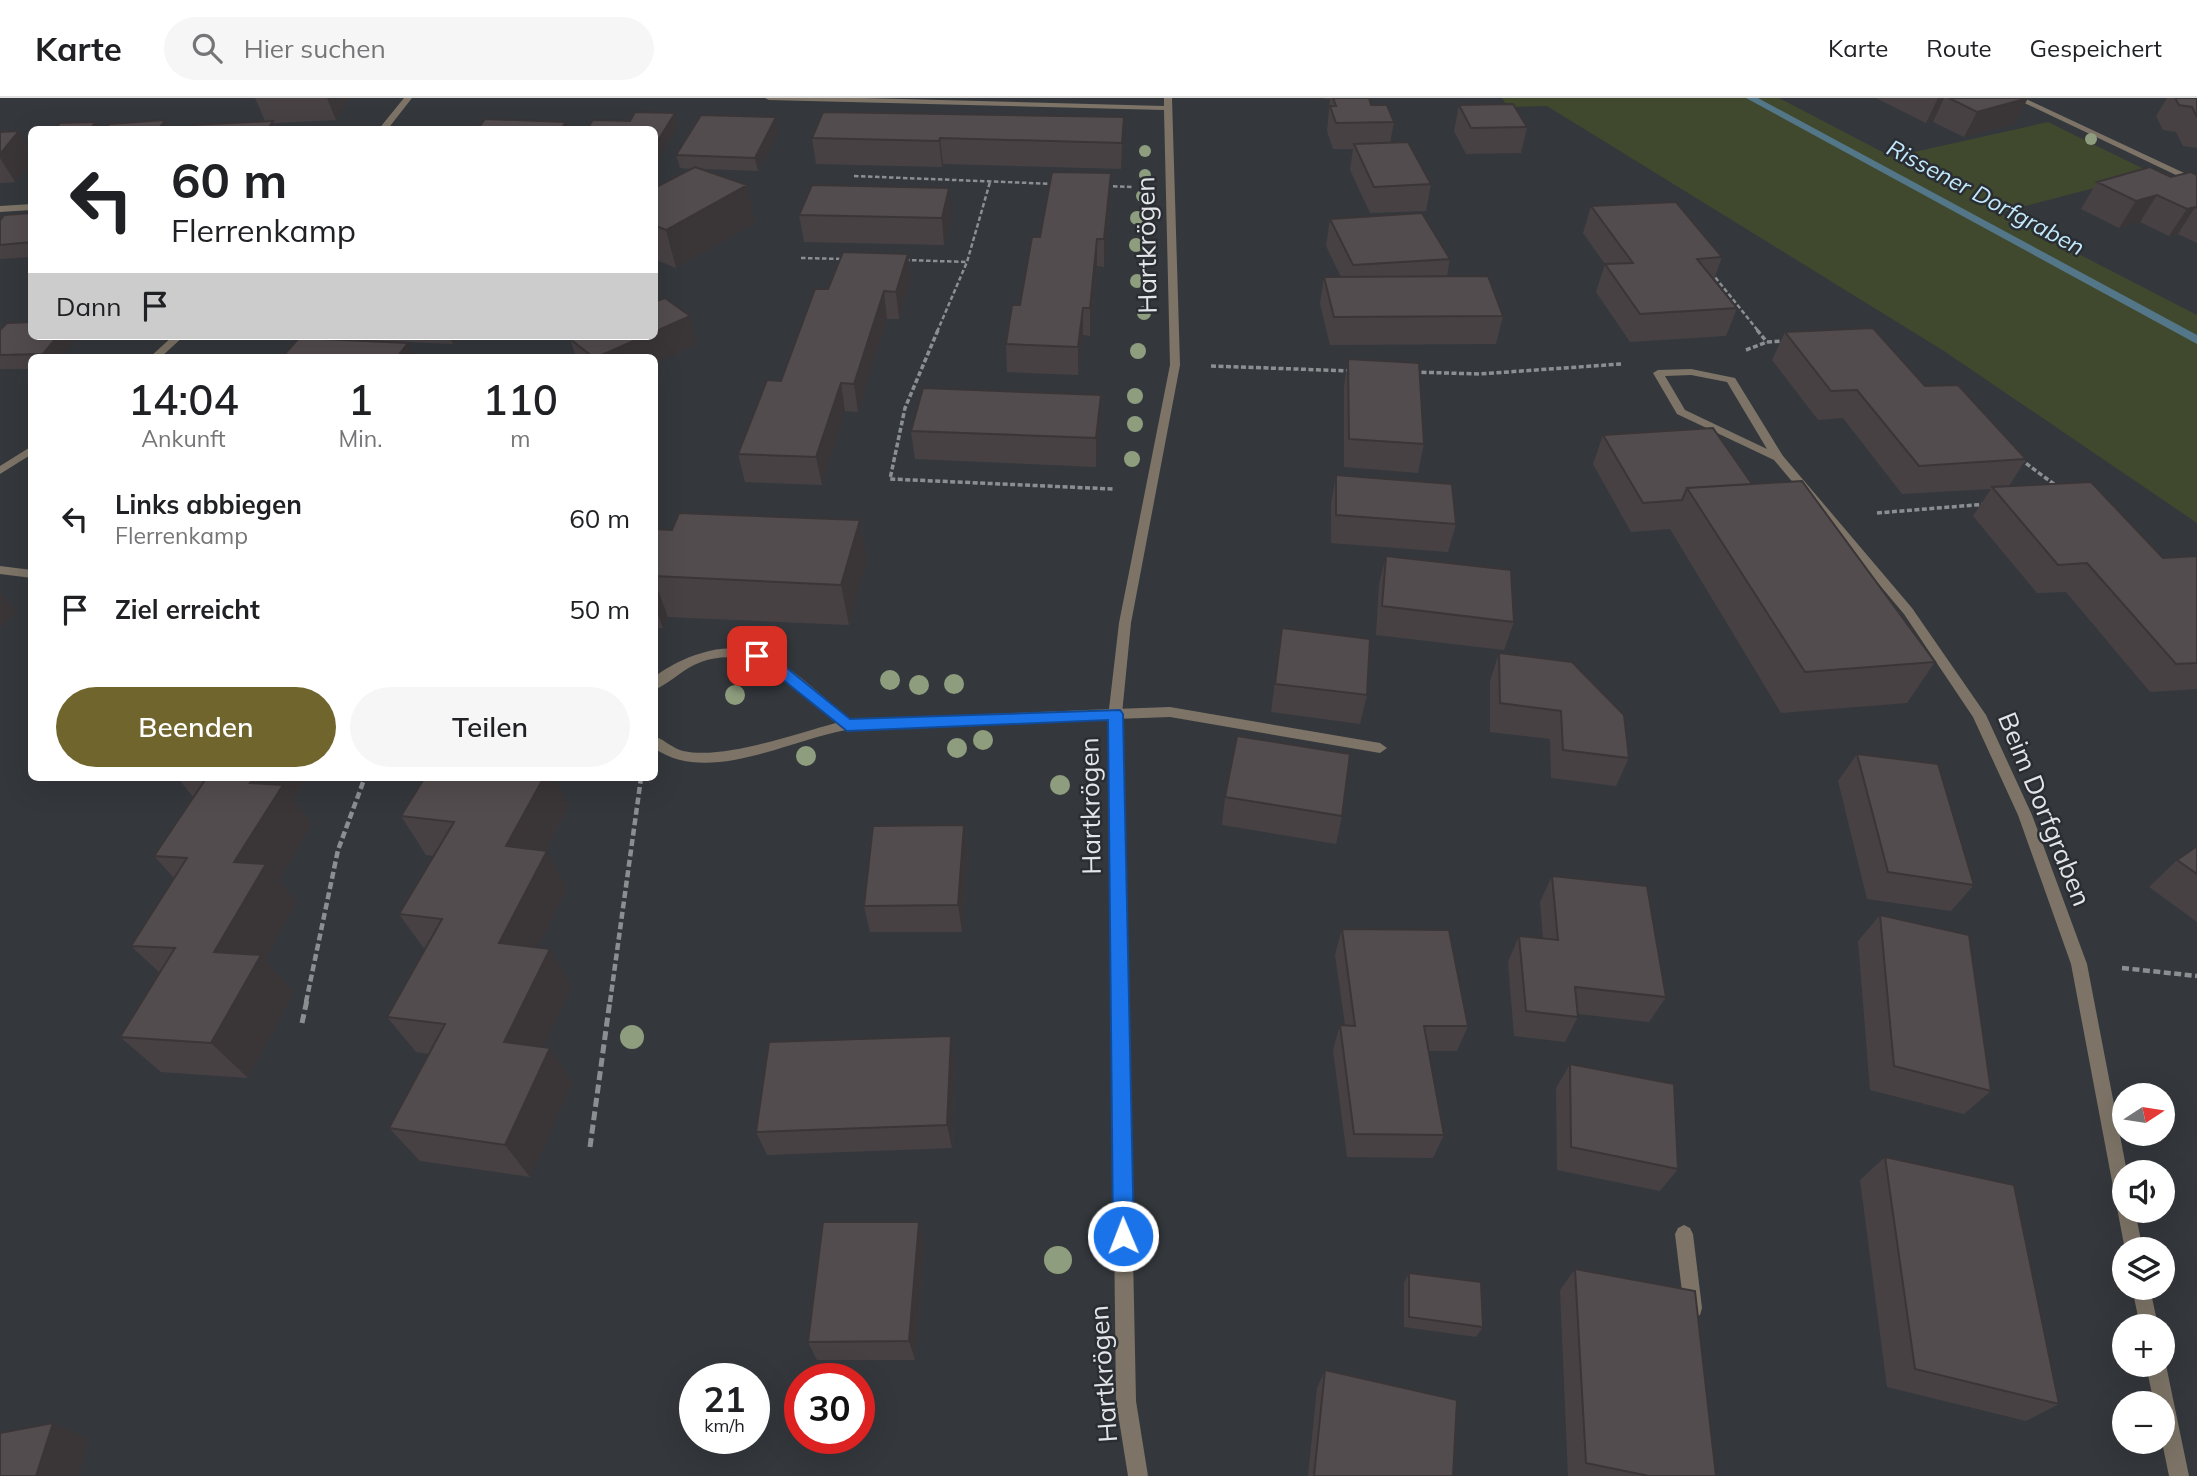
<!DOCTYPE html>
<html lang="de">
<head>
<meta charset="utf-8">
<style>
  body { margin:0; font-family:Mulish,sans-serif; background:#f6f6f6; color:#202124; height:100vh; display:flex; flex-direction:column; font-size:26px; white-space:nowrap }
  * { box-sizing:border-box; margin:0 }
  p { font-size:23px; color:#757577 }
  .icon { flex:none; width:38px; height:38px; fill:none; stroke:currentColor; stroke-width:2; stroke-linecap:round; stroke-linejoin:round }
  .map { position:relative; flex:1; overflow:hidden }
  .side { position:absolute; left:28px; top:256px; width:630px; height:427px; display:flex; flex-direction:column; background:#fff; border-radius:10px; box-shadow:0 7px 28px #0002 }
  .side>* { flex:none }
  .hud { position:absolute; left:28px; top:28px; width:630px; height:214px; border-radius:10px; box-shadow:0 7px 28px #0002; background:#fff; color:#202124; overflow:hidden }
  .needle { width:46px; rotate:78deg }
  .buttons { position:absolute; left:2112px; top:985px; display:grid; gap:14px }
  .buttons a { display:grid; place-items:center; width:63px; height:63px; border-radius:50%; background:#fff; box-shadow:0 7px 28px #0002; font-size:35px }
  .speed { position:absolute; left:679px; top:1265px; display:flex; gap:14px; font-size:35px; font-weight:700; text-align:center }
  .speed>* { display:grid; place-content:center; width:91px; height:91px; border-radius:50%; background:#fff; box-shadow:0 7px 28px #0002; line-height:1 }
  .speed small { font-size:18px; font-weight:400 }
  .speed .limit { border:10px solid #d22; background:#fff; color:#111 }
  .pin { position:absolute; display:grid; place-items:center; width:60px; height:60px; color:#fff; margin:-30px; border-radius:14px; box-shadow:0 4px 10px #0006 }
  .me { position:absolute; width:77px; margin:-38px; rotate:359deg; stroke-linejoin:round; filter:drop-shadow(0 0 5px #0008) }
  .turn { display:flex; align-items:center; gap:24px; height:147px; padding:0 28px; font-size:32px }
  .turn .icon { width:91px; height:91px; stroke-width:2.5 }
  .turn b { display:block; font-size:49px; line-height:60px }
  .then { display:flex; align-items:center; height:66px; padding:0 28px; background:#0003; gap:14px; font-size:26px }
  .eta { display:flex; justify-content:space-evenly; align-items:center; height:119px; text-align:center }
  .eta b { font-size:42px; font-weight:600; line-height:49px }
  .button { display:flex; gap:14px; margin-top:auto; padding:14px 28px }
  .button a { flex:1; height:80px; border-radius:42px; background:#6f652d; color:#fff; font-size:28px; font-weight:600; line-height:80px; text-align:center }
  .button a+a { background:#f6f6f6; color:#202124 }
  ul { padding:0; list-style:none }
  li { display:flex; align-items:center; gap:21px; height:91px; padding:0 28px }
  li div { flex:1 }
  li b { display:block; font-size:26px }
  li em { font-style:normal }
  header { display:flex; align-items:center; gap:42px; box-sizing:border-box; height:98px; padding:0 35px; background:#fff; border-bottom:2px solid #e0e0e0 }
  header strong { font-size:33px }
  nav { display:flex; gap:38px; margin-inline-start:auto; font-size:24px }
  .search { width:490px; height:63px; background:#f6f6f6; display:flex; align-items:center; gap:18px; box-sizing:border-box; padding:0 24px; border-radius:38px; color:#757577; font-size:26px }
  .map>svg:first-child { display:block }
</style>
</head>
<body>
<header>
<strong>Karte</strong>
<div class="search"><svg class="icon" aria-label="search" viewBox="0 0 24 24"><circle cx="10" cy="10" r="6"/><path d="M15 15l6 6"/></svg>Hier suchen</div>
<nav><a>Karte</a><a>Route</a><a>Gespeichert</a></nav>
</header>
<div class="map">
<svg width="2197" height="1378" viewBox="0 0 2197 1378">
  <rect width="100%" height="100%" fill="#34383c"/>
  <path fill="#40492e" d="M1502,0H1779L1892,59L2048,24L2152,75L1999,115L2197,217V425L1944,253L1547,8L1508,9Z"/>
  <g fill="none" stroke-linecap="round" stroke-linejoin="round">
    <path fill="#537689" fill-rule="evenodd" d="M1746,0H1758L2197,237V246Z"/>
    <path stroke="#8c8f92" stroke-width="2.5" stroke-dasharray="4.5 2.5" stroke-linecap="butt" d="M854,78L1055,86
      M1106,88L1132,89
      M801,160L843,161
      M905,162L967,164
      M1711,174L1759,234
      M937,234L967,164L990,84"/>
    <path stroke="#8c8f92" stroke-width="3.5" stroke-dasharray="5 2.5" stroke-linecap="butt" d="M938,232L905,310L890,381L1113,391
      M1757,232L1767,244
      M1746,252L1767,244L1785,243
      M1211,268L1352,273
      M1414,274L1479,276L1621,266
      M2020,361L2058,389
      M1877,415L1987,406"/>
    <path stroke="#8c8f92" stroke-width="4.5" stroke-dasharray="7 3.5" stroke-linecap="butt" d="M2122,870L2197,878
      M306,904L338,752L365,679
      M610,904L641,680"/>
    <path stroke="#8c8f92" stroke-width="5" stroke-dasharray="9 4.5" stroke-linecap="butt" d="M302,925L307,902
      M590,1049L610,902"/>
    <path fill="#7d7467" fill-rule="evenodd" d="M0,468L32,472V480L0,476Z
      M1170,609L1380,645L1387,650L1380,655L1170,619L1115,621L1108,616L1115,611Z
      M1684,1127L1690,1130L1693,1136L1702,1210L1700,1217L1693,1219L1686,1217L1684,1210L1675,1136L1678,1130Z"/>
    <path fill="#7d7467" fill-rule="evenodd" d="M404,0H412L387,32H378Z
      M765,0H863L1164,8V0H1172L1180,267L1131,525L1122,616L1136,1303L1148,1378H1128L1116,1303L1108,621C1049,624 990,626 931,628C904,630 873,627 846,632C789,642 707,688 654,650V638C665,642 672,650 683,653C724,662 794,636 836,625C797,592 757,544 701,564C683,570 671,585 654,592V579C669,568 684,560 702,555C764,535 807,586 850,622L1109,611L1119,525L1170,267L1164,12L769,2Z
      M2014,0H2024L2197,81V87Z
      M32,106V112L0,114V108Z
      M173,238H184L161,259H150Z
      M1691,271L1735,280L1783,358L1912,510L1986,617L2032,717L2087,866L2127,1074H2124V1113H2135L2143,1152H2125L2071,866L2018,717L1973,619L1904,516L1774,362L1677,316L1653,275L1658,272ZM1691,277L1727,284L1767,351L1685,312L1665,278Z
      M32,348V356L0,376V368Z
      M2132,1190H2150L2158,1228H2140Z
      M2163,1261L2166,1267L2189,1378H2169L2162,1344L2163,1306H2154L2146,1267H2163Z"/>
  </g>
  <g fill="#8e9d7e">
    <circle cx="2091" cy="41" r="6"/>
    <circle cx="1145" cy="53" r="6"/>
    <circle cx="1145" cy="77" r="6"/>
    <circle cx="1142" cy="98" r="6"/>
    <circle cx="1137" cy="120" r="7"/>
    <circle cx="1136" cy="147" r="7"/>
    <circle cx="1137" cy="183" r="7"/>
    <circle cx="1144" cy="215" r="7"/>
    <circle cx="1138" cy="253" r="8"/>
    <circle cx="1135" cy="298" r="8"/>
    <circle cx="1135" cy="326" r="8"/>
    <circle cx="1132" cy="361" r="8"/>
    <circle cx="890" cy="582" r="10"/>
    <circle cx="954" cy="586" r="10"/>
    <circle cx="919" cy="587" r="10"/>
    <circle cx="735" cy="597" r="10"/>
    <circle cx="983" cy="642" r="10"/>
    <circle cx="957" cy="650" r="10"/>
    <circle cx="806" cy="658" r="10"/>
    <circle cx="1060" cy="687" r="10"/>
    <circle cx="632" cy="939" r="12"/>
    <circle cx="1058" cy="1162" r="14"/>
  </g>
  <path fill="#474144" d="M255,0H350L336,22L274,25L277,32H190L265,23Z
    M1324,0H1369L1371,7L1394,24L1390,45L1431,86L1426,113L1370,115L1350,72L1353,51H1333L1327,33L1330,1H1324Z
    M1876,0H2028L2014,26L1964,39L1933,24L1926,25Z
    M2167,0H2197V50L2183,48L2176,34L2163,32L2156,18Z
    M1459,7L1527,29L1521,55L1466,56L1454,33Z
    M823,14L1124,44L1121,71L943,66L942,69L816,66L812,40Z
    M779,33L758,73L703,71L747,87L755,125L676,170L654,161V90L691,71L680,70L676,57Z
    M0,34L32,54V64H31L15,84L0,85Z
    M2197,77V145L2178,136L2169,138L2140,124L2119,130L2081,111L2097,84Z
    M1111,102L1104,169L1097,168L1090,238L1083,237L1078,277L1007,274L1006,246L1020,207L1040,139Z
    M1591,108L1722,159L1714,181L1737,210L1726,238L1630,244L1596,194L1605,166L1583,135Z
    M32,115V159L0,161V123Z
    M799,117H952L944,147L804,144Z
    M1330,121L1450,161L1447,178L1503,218L1496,246L1330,247L1320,206L1324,179H1341L1326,148Z
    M908,156L911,183L899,221H887L858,314L845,313L822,387L745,384L738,356L781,283L828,191Z
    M0,232L62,259H32V271H0Z
    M1785,234L1925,288L2026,361L2009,388L2163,460L2197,458V591L2150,594L2066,494L2037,495L1973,418L1991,391L1902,396L1843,320L1818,322L1772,262Z
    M336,238H459L453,246L337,241Z
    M570,241L698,246L654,259H576Z
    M1348,261L1424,346L1418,375L1344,369V289Z
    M1101,297V325L1096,369L915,361L911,333Z
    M1603,337L1752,386L1935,564L1907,605L1781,615L1670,431L1631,434L1593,366Z
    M1336,377L1456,426L1448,454L1331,445V406Z
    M860,422L867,463L849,527L668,519L663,530H654V431L672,432Z
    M1386,458L1514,524L1504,552L1376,537L1379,486Z
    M1282,530L1367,597L1360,626L1271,614Z
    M1499,555L1629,660L1616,688L1551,680L1550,641L1490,634V583Z
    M1857,656L1974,787L1951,813L1867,801L1838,683Z
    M177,679H307L294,702L312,726L279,782L297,804L265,862L294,894L248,980L161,974L120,939L160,875L131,848L174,780L154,758L193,699Z
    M1225,699L1342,718L1336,746L1222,727Z
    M569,708L546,752L547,753L567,791L538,849L550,851L572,888L543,949L550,950L573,984L530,1079L420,1063L389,1030L429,956L416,954L387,919L425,852L399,816L434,758L426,757L401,718Z
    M964,727L968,754L962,834H870L864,808Z
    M2197,748V824L2149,789L2177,762Z
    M1552,778L1666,899L1649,924L1578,916V919L1565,944L1514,938L1508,864L1519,838L1543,840L1540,804Z
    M1880,817L1991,993L1964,1016L1870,992L1858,843Z
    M1342,831L1468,928L1457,953H1429L1444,1037L1433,1060L1347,1059L1333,952L1340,927H1345L1335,857Z
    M955,963L952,1050L767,1057L756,1034Z
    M1570,966L1678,1071L1660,1093L1557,1072L1556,990Z
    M1885,1059L2059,1306L2026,1323L1887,1289L1860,1082Z
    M925,1145L915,1262H817L808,1244Z
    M1575,1171L1716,1378H1568L1560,1192Z
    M1409,1175L1483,1229L1476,1239L1404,1229V1185Z
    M1325,1272L1453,1378H1308L1317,1290Z"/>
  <path fill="#3a3537" d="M327,0H350L336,22Z
    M1938,0H1944L1933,24L1926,25Z
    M2028,0L2014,26L1964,39L1977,14Z
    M675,15L678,29L654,68V49Z
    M776,19L779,33L758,73L755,60Z
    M1124,19V44L1121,71L1122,45Z
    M165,22L170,32H158Z
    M273,23L277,32H267Z
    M96,24L100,32H89Z
    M566,24L568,32H560Z
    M19,33L32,54V59H28L31,64L15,84L0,60V56Z
    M940,40L943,66L942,69L939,43Z
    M1111,75V102L1104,169V141Z
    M747,87L755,125L676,170L666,132Z
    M949,90L952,117L944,147L942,120Z
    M2157,97L2140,124L2119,130L2136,103Z
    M2195,109L2178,136L2169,138L2187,111Z
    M1097,141V168L1090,238V210Z
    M908,156L911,183L899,221L896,194Z
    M884,193L887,221L858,314L854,286Z
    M1083,210V237L1078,277V249Z
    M690,218L698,246L654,266V259H597L645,238H654V234Z
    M58,238H80L62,259H45L43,256Z
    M450,238H459L453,246Z
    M408,245L415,259H397Z
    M841,285L845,313L822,387L816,359Z
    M1101,297V325L1096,369V340Z
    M860,422L867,463L849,527L841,487Z
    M654,481L668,519L663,530L654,506Z
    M0,494L17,514L0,530Z
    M254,679H307L294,702L312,726L279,782L297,804L265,862L294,894L248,980L211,945L214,854L234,764L250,685Z
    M525,679H554L569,708L528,786L506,748Z
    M964,727L968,754L962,834L958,807Z
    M547,753L567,791L522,882L499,845Z
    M550,851L572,888L529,979L504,944Z
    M951,938L955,963L952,1050L947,1027Z
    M550,950L573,984L530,1079L505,1047Z
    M919,1124L925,1145L915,1262L909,1243Z
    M53,1325L89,1341L79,1378H36Z"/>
  <path fill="#534c4f" stroke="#3a3537" stroke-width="2" d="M1333,0H1369L1371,7H1387L1394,24L1336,25L1330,8H1336Z
    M1949,0H2028L1977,14Z
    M2175,0H2197V19L2192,9L2179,7Z
    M1513,6L1527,29L1471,30L1459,7Z
    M635,14L675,15L654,49V32H586L593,22L630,23Z
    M823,14L1124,19L1122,45L940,40L939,43L812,40Z
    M701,17L776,19L755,60L676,57Z
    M485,21L566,24L560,32H477Z
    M165,22L158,32H105L109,26Z
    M273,23L267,32H190L193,27Z
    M96,24L89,32H54L60,25Z
    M19,33L0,56V34Z
    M1408,44L1431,86L1374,89L1354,46Z
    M695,69L747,87L666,132L654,127V90Z
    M2150,69L2171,79L2191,74L2197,77V110L2195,109L2187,111L2157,97L2136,103L2097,84Z
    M1052,74L1111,75L1104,141H1097L1090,210H1083L1078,249L1006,246L1012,207H1020L1032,139H1040Z
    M812,87L949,90L942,120L799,117Z
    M1676,104L1722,159L1697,161L1737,210L1640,216L1605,166L1633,165L1591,108Z
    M32,115V144L0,147V123L4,117Z
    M1422,115L1450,161L1353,167L1330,121Z
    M843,154L908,156L896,194L884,193L854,286L841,285L816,359L738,356L767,282L781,283L815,191H828Z
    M1488,178L1503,218L1334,219L1324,179Z
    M665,200L690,218L654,234V204Z
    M32,224V238H58L43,256L0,257V232L7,225Z
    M1873,230L1925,288L1958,287L2026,361L1919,368L1857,292L1831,293L1785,234Z
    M576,238H645L597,259H593L570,241Z
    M299,240L408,245L397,259H282Z
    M1348,261L1419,265L1424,346L1349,341Z
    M923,290L1101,297L1096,340L911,333Z
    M1713,330L1752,386L1687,390L1682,402L1643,405L1603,337Z
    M1336,377L1452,386L1456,426L1336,417Z
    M1802,383L1935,564L1805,574L1687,390Z
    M2091,384L2163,460L2197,458V565L2176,566L2087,465L2058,467L1992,389Z
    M679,415L860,422L841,487L654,478V431L672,432Z
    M1386,458L1511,472L1514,524L1382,508Z
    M1282,530L1370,541L1367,597L1275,586Z
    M1499,555L1572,564L1624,617L1629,660L1563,652L1561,613L1500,605Z
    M1237,638L1350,656L1342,718L1225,699Z
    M1857,656L1938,666L1974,787L1888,774Z
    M204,679H254L250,685L283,687L234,764L266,766L214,854L261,857L211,945L120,939L175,850L131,848L187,760L154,758L207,679Z
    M425,679H544L506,748L547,753L499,845L550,851L504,944L550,950L505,1047L389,1030L445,926L387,919L442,821L399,816L454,724L401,718Z
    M964,727L958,807L864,808L873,728Z
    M2197,748V776L2177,762Z
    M1552,778L1647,788L1666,899L1575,889L1578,919L1526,913L1519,838L1558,842Z
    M1880,817L1969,837L1991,993L1894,968Z
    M1342,831L1449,832L1468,928H1424L1444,1037L1354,1036L1340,927L1355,928Z
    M951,938L947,1027L756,1034L769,944Z
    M1570,966L1674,986L1678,1071L1571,1049Z
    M1885,1059L2014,1087L2059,1306L1915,1271Z
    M823,1124H919L909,1243L808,1244Z
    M1575,1171L1695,1193L1716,1378H1649L1586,1365Z
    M1409,1175L1481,1184L1483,1229L1409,1219Z
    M1325,1272L1457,1302L1453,1378H1314Z
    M53,1325L36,1378H0V1335Z"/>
  <path fill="#1a73e8" stroke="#114b97" stroke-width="2" d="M757,553L777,562L850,621L1120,612L1123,616L1134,1138L1131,1146L1123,1148L1116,1146L1113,1138L1108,622L847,633L767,569L750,558L752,555Z"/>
  <g text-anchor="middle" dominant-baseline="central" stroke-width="5" stroke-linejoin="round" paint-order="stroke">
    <g font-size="23" font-style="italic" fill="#c2e8fc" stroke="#2a2e32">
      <text transform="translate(1986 99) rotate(28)">Rissener Dorfgraben</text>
    </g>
    <g font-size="26" fill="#e3e5e8" stroke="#2a2e32">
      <text transform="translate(1146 147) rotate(-91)">Hartkrögen</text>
      <text transform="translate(1090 708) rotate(-91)">Hartkrögen</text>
      <text transform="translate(2045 711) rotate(68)">Beim Dorfgraben</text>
      <text transform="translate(1103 1276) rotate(-94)">Hartkrögen</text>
    </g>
  </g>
</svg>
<div class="buttons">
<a><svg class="needle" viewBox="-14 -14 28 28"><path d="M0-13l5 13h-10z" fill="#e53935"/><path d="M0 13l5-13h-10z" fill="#757577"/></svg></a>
<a><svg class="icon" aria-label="sound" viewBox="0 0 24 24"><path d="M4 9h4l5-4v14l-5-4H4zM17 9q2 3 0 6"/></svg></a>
<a><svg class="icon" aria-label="layers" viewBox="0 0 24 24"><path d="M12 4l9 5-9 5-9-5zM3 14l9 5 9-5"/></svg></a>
<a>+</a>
<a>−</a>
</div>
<div class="speed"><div>21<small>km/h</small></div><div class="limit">30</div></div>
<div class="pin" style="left:757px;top:558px;background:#d93025"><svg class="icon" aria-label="arrive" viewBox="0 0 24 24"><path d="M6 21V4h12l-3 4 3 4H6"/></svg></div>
<svg class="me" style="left:1123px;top:1138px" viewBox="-20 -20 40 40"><circle r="17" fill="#1a73e8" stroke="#fff" stroke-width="3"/><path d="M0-11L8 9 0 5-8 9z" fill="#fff"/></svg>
<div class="hud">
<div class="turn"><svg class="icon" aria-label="left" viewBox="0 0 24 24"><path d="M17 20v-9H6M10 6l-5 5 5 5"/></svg><div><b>60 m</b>Flerrenkamp</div></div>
<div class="then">Dann<svg class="icon" aria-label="arrive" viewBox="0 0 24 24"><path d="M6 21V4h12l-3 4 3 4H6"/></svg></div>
</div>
<section class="side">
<div class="eta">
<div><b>14:04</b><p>Ankunft</p></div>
<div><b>1</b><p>Min.</p></div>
<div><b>110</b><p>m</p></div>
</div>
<ul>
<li><svg class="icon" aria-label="left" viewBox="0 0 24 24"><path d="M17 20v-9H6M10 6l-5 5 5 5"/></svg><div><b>Links abbiegen</b><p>Flerrenkamp</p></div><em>60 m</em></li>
<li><svg class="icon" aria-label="arrive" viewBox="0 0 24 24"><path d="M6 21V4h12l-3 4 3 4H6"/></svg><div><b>Ziel erreicht</b></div><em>50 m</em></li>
</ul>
<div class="button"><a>Beenden</a><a>Teilen</a></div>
</section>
</div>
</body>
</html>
